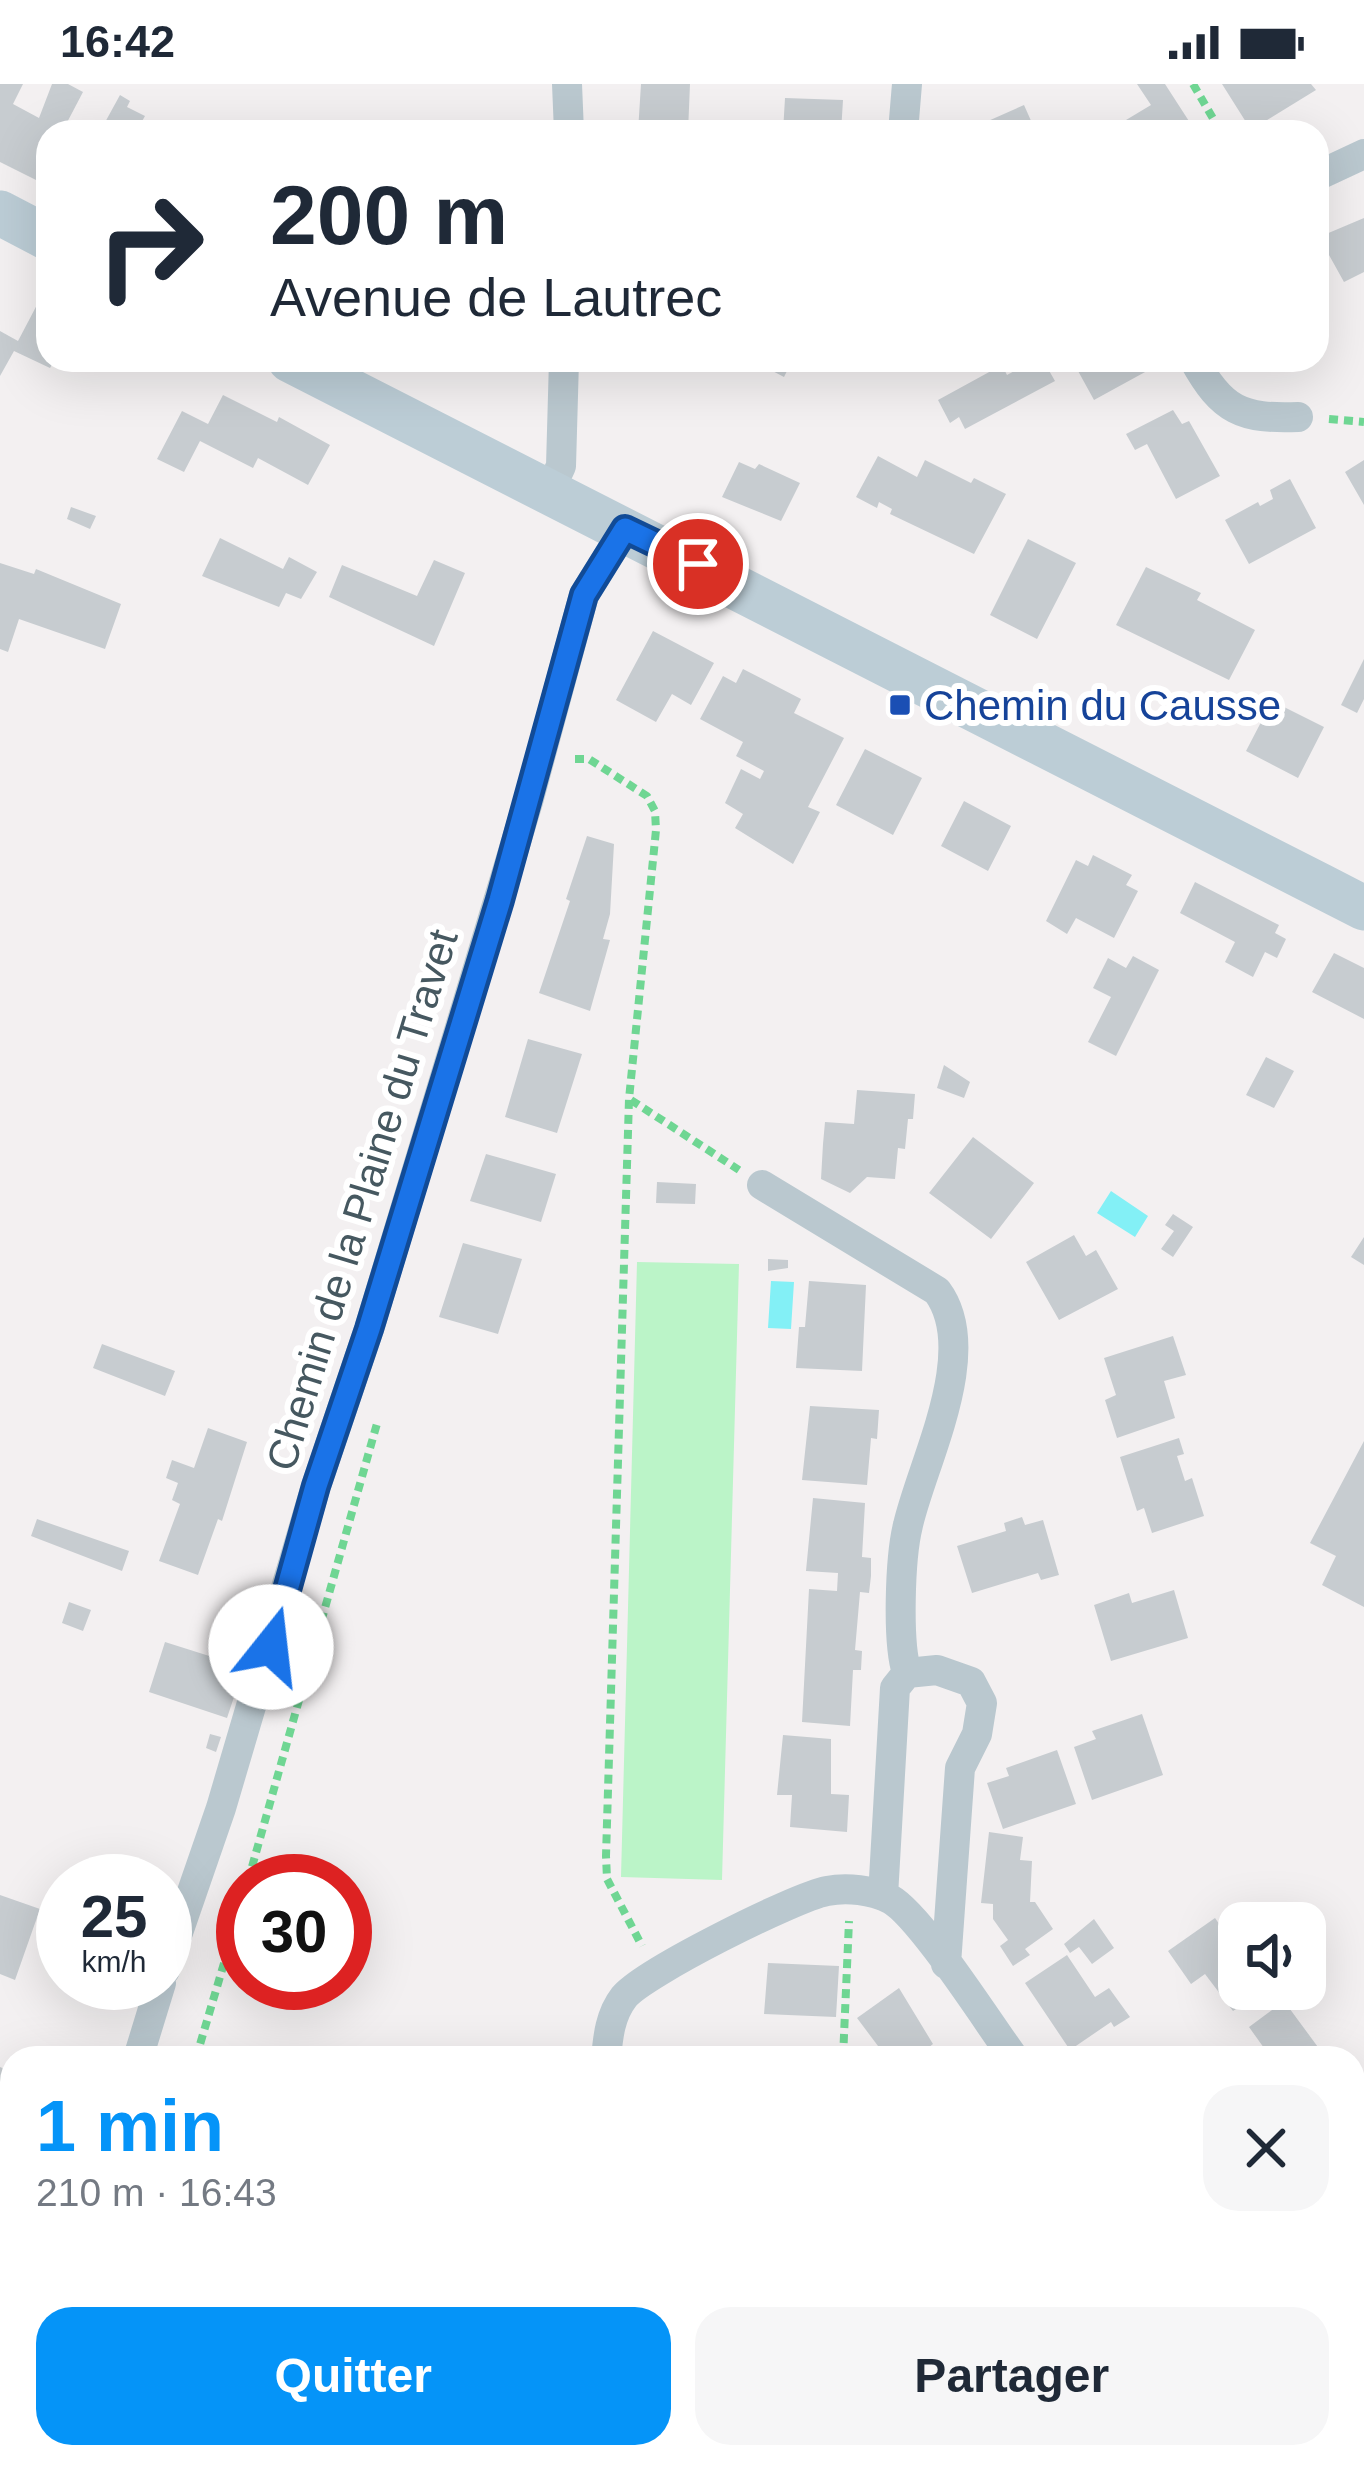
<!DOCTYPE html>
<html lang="fr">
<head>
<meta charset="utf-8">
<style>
  body { margin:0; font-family:Arial,sans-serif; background:#f6f6f7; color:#1f2937; height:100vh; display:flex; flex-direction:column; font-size:45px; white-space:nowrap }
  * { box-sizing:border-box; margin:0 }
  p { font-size:39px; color:#747a83 }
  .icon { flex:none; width:66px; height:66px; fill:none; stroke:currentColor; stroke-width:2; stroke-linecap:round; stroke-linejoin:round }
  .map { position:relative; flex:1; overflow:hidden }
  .side { position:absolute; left:0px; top:1962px; width:1365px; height:423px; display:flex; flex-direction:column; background:#fff; border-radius:36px 36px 0 0; box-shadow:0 12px 48px #0002 }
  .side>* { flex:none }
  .top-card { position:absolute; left:36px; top:36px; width:1293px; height:252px; border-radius:36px; box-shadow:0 12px 48px #0002; background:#fff; color:#1f2937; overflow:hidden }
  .buttons { position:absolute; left:1218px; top:1818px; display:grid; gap:24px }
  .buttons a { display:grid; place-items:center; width:108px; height:108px; border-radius:24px; background:#fff; box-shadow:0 12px 48px #0002; font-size:60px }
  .speed { position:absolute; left:36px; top:1770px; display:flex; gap:24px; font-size:60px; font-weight:700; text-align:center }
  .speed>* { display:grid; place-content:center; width:156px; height:156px; border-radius:50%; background:#fff; box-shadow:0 12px 48px #0002; line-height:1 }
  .speed small { font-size:30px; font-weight:400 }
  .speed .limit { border:18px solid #d22; background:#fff; color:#111 }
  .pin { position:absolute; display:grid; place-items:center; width:102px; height:102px; color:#fff; margin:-51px; border:6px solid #fff; border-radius:50%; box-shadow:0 3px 12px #0007 }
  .me { position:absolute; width:132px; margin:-66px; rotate:16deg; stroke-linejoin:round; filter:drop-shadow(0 0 9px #0008) }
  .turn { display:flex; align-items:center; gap:42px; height:252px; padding:0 36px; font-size:54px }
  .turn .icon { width:156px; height:156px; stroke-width:2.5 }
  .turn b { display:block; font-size:84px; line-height:102px }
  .round { display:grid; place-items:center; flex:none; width:126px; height:126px; border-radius:36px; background:#f6f6f7 }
  .head { display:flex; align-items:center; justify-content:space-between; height:204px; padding:0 36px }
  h1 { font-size:72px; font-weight:700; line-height:90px; color:#0594f8 }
  .cta { display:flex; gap:24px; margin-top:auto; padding:24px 36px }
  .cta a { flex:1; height:138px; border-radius:36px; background:#0594f8; color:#fff; font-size:48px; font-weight:700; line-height:138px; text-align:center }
  .cta a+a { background:#f6f6f7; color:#1f2937 }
  .status { display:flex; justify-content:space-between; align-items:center; height:84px; padding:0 60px; background:#fff; direction:ltr }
  .status svg { height:33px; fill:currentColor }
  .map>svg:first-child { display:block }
</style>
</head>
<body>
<div class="status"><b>16:42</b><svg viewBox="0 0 49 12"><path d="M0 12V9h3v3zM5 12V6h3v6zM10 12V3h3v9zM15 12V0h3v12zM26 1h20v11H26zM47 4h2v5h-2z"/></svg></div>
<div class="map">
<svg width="1364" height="2383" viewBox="0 0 1364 2383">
  <rect width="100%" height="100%" fill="#f3f0f1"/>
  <path fill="#bbf4c8" d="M637,1178L739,1180L722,1796L621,1793Z
    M42,2373H241L240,2383H38Z"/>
  <path fill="#83f0f6" d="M1111,1107L1148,1132L1135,1153L1097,1129Z
    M771,1197L794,1198L791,1245L768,1244Z"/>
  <path fill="#c7ccd0" d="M0,0H23L13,20L39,34L52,0H68L83,8L62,48H48V102L0,78Z
    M641,0H690L688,48H638Z
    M1137,0H1165L1196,48H1106L1151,21Z
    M1222,0H1311L1316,6L1251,46Z
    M120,11L130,17L127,23L145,32L136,48H94L99,39L103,42Z
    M785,14L843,16L841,48H783Z
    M1024,21L1036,48H982L979,41Z
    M1364,134V188L1344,198L1319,153Z
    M39,217L48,221V276H55L50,284L14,267L0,292V247L18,257Z
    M759,276H790L792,277L784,293L757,279Z
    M1034,276H1043L1055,297L965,345L959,333L950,339L938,316L1002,281L1007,291Z
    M1072,276H1167L1094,316Z
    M223,311L277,338L279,333L330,361L308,401L258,374L253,384L200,357L184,388L157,375L182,327L208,340Z
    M1173,326L1182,340L1189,337L1220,392L1176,415L1147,360L1135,366L1126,350Z
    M878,372L917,393L925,376L971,399L974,394L1006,410L974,470L890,430L892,425L879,418L877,424L856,413Z
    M1364,376V421L1345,388Z
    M739,378L755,385L759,380L800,399L781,437L722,413Z
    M1290,395L1316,444L1249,480L1225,436L1258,418L1260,422L1273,415L1270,406Z
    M71,423L96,432L90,445L67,435Z
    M220,454L283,485L289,473L317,488L301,515L286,509L279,523L202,492Z
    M1028,455L1076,479L1037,555L990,531Z
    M434,476L465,489L434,562L329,513L342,481L417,512Z
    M0,479L34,490L36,485L121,520L105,565L19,535L8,568L0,565Z
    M1146,483L1201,509L1197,516L1255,546L1229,596L1116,541Z
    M653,547L714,579L691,621L672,610L656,638L616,616Z
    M1364,575V615L1357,629L1341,621Z
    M743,585L801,615L794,629L844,654L808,723L820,728L793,780L735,744L743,730L725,719L741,685L760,695L764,687L736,672L743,658L700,635L723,592L736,599Z
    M1272,617L1324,643L1298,694L1246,667Z
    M865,665L922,694L893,751L836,721Z
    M964,717L1011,742L988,787L941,762Z
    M587,752L614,760L610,830L603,855L610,856L590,927L539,909L570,817L566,815Z
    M1093,771L1132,791L1126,801L1138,807L1114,854L1076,834L1067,850L1046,837L1076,776L1088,782Z
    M1195,798L1279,841L1275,849L1286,855L1277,874L1265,868L1253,893L1225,878L1235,858L1180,829Z
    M1334,869L1364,884V935L1312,908Z
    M1133,872L1159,886L1116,972L1088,958L1111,913L1093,904L1108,874L1126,884Z
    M528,955L582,970L557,1049L505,1033Z
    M1266,973L1294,987L1274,1024L1246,1011Z
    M944,981L970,998L964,1014L937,1004Z
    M857,1006L915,1010L913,1035H908L905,1065L898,1064L895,1095L867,1093L850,1109L821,1095L823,1060L825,1038L854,1040Z
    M973,1053L1034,1099L991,1155L929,1109Z
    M486,1070L556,1090L541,1138L470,1117Z
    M657,1098L696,1100L695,1120L656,1119Z
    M1173,1130L1193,1143L1173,1173L1161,1165L1174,1147L1165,1141Z
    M1074,1151L1086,1172L1096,1166L1118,1205L1059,1236L1026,1178Z
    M1364,1153V1181L1351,1173Z
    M463,1159L522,1175L498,1250L439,1233Z
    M768,1175L788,1176V1184L768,1187Z
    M809,1197L866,1201L862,1287L796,1284L799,1243H805Z
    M1173,1252L1186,1291L1164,1297L1175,1334L1117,1354L1105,1316L1116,1311L1104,1274Z
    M102,1260L175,1287L165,1312L93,1284Z
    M810,1322L879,1326L877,1355L871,1354L867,1401L802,1396Z
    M208,1344L247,1358L222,1437L218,1435L198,1491L159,1477L180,1420L172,1416L178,1399L166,1394L172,1376L194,1384Z
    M1179,1354L1184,1370L1177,1372L1185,1397L1192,1394L1204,1432L1152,1449L1144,1424L1137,1427L1120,1373Z
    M1364,1357V1523L1322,1501L1336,1472L1310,1459Z
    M813,1414L865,1419L862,1473L871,1474V1492L869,1509L860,1508L855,1566L862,1567L861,1586H853L850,1642L802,1638L809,1505L837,1507L838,1489L806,1487Z
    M1022,1433L1025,1441L1043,1436L1059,1491L1041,1496L1038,1489L972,1509L957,1462L1006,1447L1004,1439Z
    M37,1435L129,1467L122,1487L31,1452Z
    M1174,1506L1188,1554L1111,1577L1094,1521L1129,1509L1132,1519Z
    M69,1518L91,1526L83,1547L62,1539Z
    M165,1558L244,1583L227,1634L149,1608Z
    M1142,1630L1163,1691L1092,1716L1074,1663L1096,1655L1092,1647Z
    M210,1650L221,1653L216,1668L206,1664Z
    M783,1651L831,1655V1710L849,1711L847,1748L790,1743L792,1711H777Z
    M1057,1666L1076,1720L1003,1745L987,1699L1009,1692L1006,1684Z
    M989,1748L1023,1753L1020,1776L1032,1777L1030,1818H1035L1053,1845L1025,1865L1030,1871L1013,1882L1000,1862L1008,1856L993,1835V1820L981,1819Z
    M0,1811L40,1825L15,1896L0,1890Z
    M1215,1834L1239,1868V1905H1265L1233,1927L1205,1890L1191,1900L1168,1867Z
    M1094,1835L1114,1864L1092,1880L1079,1863L1070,1869L1064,1860Z
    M1067,1871L1095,1913L1109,1904L1130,1933L1114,1943L1111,1938L1070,1966L1025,1899Z
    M768,1879L839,1882L836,1933L764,1930Z
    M899,1904L933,1960L915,1974H887L857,1934Z
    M1284,1917L1326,1974H1265L1269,1971L1249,1943Z
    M0,1983L12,1988V2073L0,2068Z
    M1353,2276H1364V2322H1353Z
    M0,2340L12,2343L3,2383H0Z
    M735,2373H791L790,2383H735Z
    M1187,2373H1228L1235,2383H1174Z"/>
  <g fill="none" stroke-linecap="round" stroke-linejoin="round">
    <path stroke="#6fd693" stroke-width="8" stroke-dasharray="9 6" stroke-linecap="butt" d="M1193,0L1221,48
      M1329,335L1364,338
      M575,675H589L647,712L655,727L656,746L629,1015L606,1772L607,1795L642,1862
      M631,1016L739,1086
      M248,1797L378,1336
      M196,1974L243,1815
      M843,1974L849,1837
      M875,2373L882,2383"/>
    <path stroke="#bac8cf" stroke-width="30" d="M567,0L569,48
      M903,48L907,0
      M1317,92L1364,70
      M1194,276C1222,327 1242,335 1298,333
      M550,406L561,382L564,276
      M762,1101L937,1207C982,1267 922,1379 908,1441C900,1473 897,1559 907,1589L895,1604L883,1812
      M907,1589L937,1586L971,1598L982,1619L977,1650L960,1684L946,1880
      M165,1886L221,1724L316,1402L369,1245L528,718L584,511L625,445
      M138,1974L161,1899
      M606,1974C608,1953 610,1931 624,1913C643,1889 795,1813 827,1807C847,1803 872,1806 890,1815C920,1831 989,1940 1014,1974
      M1304,2373L1311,2383
      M21,2383L23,2373
      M589,2383V2373"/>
    <path stroke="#bccdd6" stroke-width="45" d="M0,129L48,154
      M290,276C649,456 1006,641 1364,824"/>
  </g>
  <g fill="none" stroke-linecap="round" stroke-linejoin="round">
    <g stroke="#114b97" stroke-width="30">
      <path id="route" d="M271,1563L316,1402L369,1245L500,816L584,511L625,445L698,480"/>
    </g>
    <use href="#route" stroke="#1a73e8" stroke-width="21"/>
  </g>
  <rect fill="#1a4fb4" stroke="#fff" stroke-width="4.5" x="888" y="609" width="24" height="24" rx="6"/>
  <g text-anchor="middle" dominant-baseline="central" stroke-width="12" stroke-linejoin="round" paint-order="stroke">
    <g font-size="42" fill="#164399" stroke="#fff" text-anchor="start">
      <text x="924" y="621">Chemin du Causse</text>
    </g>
    <g font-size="42" fill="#465860" stroke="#fff">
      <text transform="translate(362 1116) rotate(-73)">Chemin de la Plaine du Travet</text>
    </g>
  </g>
</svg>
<div class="buttons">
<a><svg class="icon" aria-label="sound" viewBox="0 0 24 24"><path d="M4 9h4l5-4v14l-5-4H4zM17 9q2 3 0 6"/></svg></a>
</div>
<div class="speed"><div>25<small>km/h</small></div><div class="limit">30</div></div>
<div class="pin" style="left:698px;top:480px;background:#d93025"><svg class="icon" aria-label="arrive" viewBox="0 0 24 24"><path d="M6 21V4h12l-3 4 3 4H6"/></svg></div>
<svg class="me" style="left:271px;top:1563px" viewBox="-20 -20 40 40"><circle r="19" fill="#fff"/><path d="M0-13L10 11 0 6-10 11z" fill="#1a73e8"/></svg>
<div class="top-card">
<div class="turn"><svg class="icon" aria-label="right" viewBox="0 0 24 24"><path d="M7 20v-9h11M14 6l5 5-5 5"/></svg><div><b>200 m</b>Avenue de Lautrec</div></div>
</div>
<section class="side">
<div class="head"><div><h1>1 min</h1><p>210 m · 16:43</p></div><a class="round"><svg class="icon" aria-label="close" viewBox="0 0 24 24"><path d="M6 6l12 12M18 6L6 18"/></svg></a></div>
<div class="cta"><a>Quitter</a><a>Partager</a></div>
</section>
</div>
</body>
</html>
